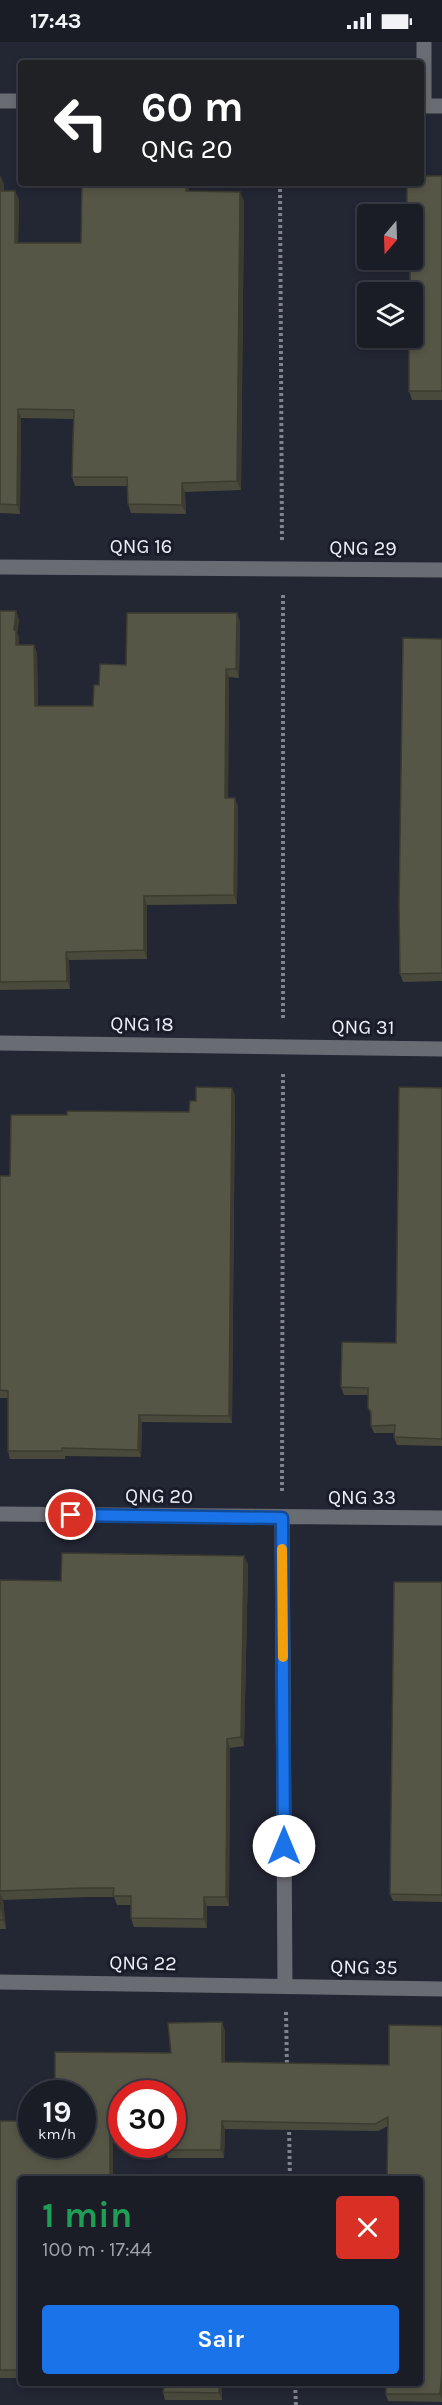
<!DOCTYPE html>
<html lang="pt">
<head>
<meta charset="utf-8">
<style>
  body { margin:0; font-family:Karla,sans-serif; background:#23252e; color:#f1f3f6; height:100vh; display:flex; flex-direction:column; font-size:22px; white-space:nowrap }
  * { box-sizing:border-box; margin:0 }
  p { font-size:20px; color:#9fa1a7 }
  .icon { flex:none; width:33px; height:33px; fill:none; stroke:currentColor; stroke-width:2; stroke-linecap:round; stroke-linejoin:round }
  .map { position:relative; flex:1; overflow:hidden }
  .side { position:absolute; left:18px; top:2134px; width:405px; height:210px; display:flex; flex-direction:column; background:#1a1c26; border-radius:6px; box-shadow:0 3px 9px #0003,0 0 0 2px #383a43 }
  .side>* { flex:none }
  .guide { position:absolute; left:18px; top:18px; width:406px; height:126px; border-radius:6px; box-shadow:0 3px 9px #0003,0 0 0 2px #383a43; background:#202124; color:#fff; overflow:hidden }
  .needle { width:39px; rotate:199deg }
  .fabs { position:absolute; left:357px; top:162px; display:grid; gap:12px }
  .fabs a { display:grid; place-items:center; width:66px; height:66px; border-radius:6px; background:#1a1c26; box-shadow:0 3px 9px #0003,0 0 0 2px #383a43; font-size:30px }
  .speed { position:absolute; left:18px; top:2038px; display:flex; gap:12px; font-size:30px; font-weight:700; text-align:center }
  .speed>* { display:grid; place-content:center; width:78px; height:78px; border-radius:50%; background:#1a1c26; box-shadow:0 3px 9px #0003,0 0 0 2px #383a43; line-height:1 }
  .speed small { font-size:15px; font-weight:400 }
  .speed .limit { border:9px solid #d22; background:#fff; color:#111 }
  .pin { position:absolute; display:grid; place-items:center; width:51px; height:51px; color:#fff; margin:-26px; border:3px solid #fff; border-radius:50%; box-shadow:0 2px 6px #0007 }
  .me { position:absolute; width:66px; margin:-33px; rotate:0deg; stroke-linejoin:round; filter:drop-shadow(0 0 4px #0008) }
  .turn { display:flex; align-items:center; gap:21px; height:126px; padding:0 24px; font-size:27px }
  .turn .icon { width:78px; height:78px; stroke-width:2.5 }
  .turn b { display:block; font-size:42px; line-height:51px }
  .round { display:grid; place-items:center; flex:none; width:63px; height:63px; border-radius:6px; background:#23252e }
  .headline { display:flex; align-items:center; justify-content:space-between; height:102px; padding:0 24px }
  h1 { font-size:36px; font-weight:700; line-height:45px; color:#1e9e55 }
  .button { display:flex; gap:12px; margin-top:auto; padding:12px 24px }
  .button a { flex:1; height:69px; border-radius:6px; background:#1a73e8; color:#fff; font-size:24px; font-weight:700; line-height:69px; text-align:center }
  .status { display:flex; justify-content:space-between; align-items:center; height:42px; padding:0 30px; background:#1a1c26; direction:ltr }
  .status svg { height:16px; fill:currentColor }
  .map>svg:first-child { display:block }
</style>
</head>
<body>
<div class="status"><b>17:43</b><svg viewBox="0 0 49 12"><path d="M0 12V9h3v3zM5 12V6h3v6zM10 12V3h3v9zM15 12V0h3v12zM26 1h20v11H26zM47 4h2v5h-2z"/></svg></div>
<div class="map">
<svg width="442" height="2363" viewBox="0 0 442 2363">
  <rect width="100%" height="100%" fill="#232633"/>
  <g fill="none" stroke-linecap="round" stroke-linejoin="round">
    <path stroke="#80838e" stroke-width="4" stroke-dasharray="3 3" stroke-linecap="butt" d="M280,141L282,501
      M283,553V978
      M282,1449L283,1030
      M286,1970L287,2026
      M289,2084L290,2138
      M295,2342L296,2363"/>
    <path stroke="#6a6c73" stroke-width="15" d="M0,59H21
      M422,64H442
      M424,64V0
      M0,525L442,528
      M0,1001L442,1007
      M0,1472L442,1476
      M282,1476L285,1944
      M0,1940L442,1947"/>
  </g>
  <path fill="#494a3c" d="M0,134L4,143V149H15L19,158L18,201H81L82,141H189V150L244,159L241,448L185,450L186,472L131,471L128,462L127,444H75L72,435L73,377L21,376L20,472L0,471Z
    M442,134V358H412L409,349L410,244L412,172H409L407,165Z
    M0,569H16L19,578L17,591L19,596V603H34L37,611L38,664H93L99,643L126,623L237,571L240,580L239,636L229,635L228,756L238,764L237,862L147,863V917L69,918L70,947L0,948Z
    M442,597V939L403,940L400,932Z
    M232,1046L235,1054L232,1381L142,1380L141,1415L65,1414V1417H10L8,1409V1356H0V1134H10L67,1073L189,1070L196,1059Z
    M442,1046V1404L397,1403L394,1395V1391H374L371,1384V1374L368,1366V1353H344L341,1345L396,1301Z
    M244,1514L248,1523L244,1704L230,1706L229,1864H207V1886L134,1885L131,1876V1863H117L114,1855H87L3,1858L6,1887H0V1538L61,1539Z
    M442,1540V1860L393,1859L390,1852Z
    M442,1984V2360L388,2359L386,2352L388,2084L378,2089L225,2087L224,2116H168L166,2108L172,2052H122V2083H113V2138H21V2336H0V2079L32,2103L171,2011L225,1988V2020L389,2023Z
    M222,2342V2358H165L163,2350Z"/>
  <path fill="#3c3c31" d="M1,134L4,143V157L1,149Z
    M186,141H189V158L186,149Z
    M15,149L19,158L18,210L15,201Z
    M240,150L244,159L241,448L237,439Z
    M18,367L21,376L20,472L17,463Z
    M182,441L185,450L186,472L182,463Z
    M16,569L19,578L17,591L19,596V611L16,603L14,588Z
    M237,571L240,580L239,636L236,627Z
    M34,603L37,611L38,672L35,664Z
    M226,627L229,635L228,764L225,756Z
    M235,756L238,764L237,862L234,853Z
    M144,854L147,863V917L144,908Z
    M66,910L69,918L70,947L67,939Z
    M232,1046L235,1054L232,1381L229,1374Z
    M139,1373L142,1380L141,1415L138,1408Z
    M244,1514L248,1523L244,1704L241,1695Z
    M227,1697L230,1706L229,1864L226,1855Z
    M0,1850L3,1858L6,1887L3,1878Z
    M204,1855L207,1864V1886L204,1877Z
    M222,1980L225,1988V2028L222,2020Z
    M110,2075L113,2083V2138H110Z
    M222,2079L225,2087L224,2116L221,2108Z
    M442,2329V2358L440,2352Z
    M219,2342H222V2358L219,2351Z"/>
  <path fill="#555646" stroke="#3c3c31" stroke-width="1.5" d="M0,134L1,149H15V201H81L82,141H186V149L240,150L237,439L182,441V463L128,462L127,435H72L74,368L18,367L17,463L0,462Z
    M422,134H442V349H409V296H412V250H405V244H410V218H412V172H410V165H407V141H422Z
    M0,569H16L14,588H16V603H34L35,664H93L94,643H99L100,622L126,623L127,571H237L236,627H226L225,756H235L234,853L144,854V908L66,910L67,939L0,940Z
    M403,596L442,597V931L400,932L399,864Z
    M196,1045L232,1046L229,1374L139,1373L138,1408L62,1406V1409H8V1349L0,1348V1134H10L11,1073H67V1069L189,1070L190,1059H196Z
    M399,1045L442,1046V1397L394,1395L395,1383L371,1384V1370L368,1366V1346L341,1345L342,1300L396,1301Z
    M62,1511L244,1514L241,1695L227,1697L226,1855H204V1877L131,1876V1854H113L114,1846H84L0,1849V1538L61,1539Z
    M394,1540H442V1853L390,1852Z
    M0,1853L3,1878H0Z
    M222,1980V2020L389,2023V1983L442,1984V2329L440,2352H386V2342H420V2138H387L388,2075L375,2082L222,2079L221,2108H166V2103H172V2052H122V2075H110V2138H21V2328H0V2079H32V2103H82V2052H55V2010L171,2011L168,1981Z
    M165,2342H219V2351L163,2350Z"/>
  <g fill="none" stroke-linecap="round" stroke-linejoin="round">
    <g stroke="#114b97" stroke-width="15">
      <path id="route" d="M71,1473L282,1476L284,1804"/>
    </g>
    <use href="#route" stroke="#1a73e8" stroke-width="10"/>
    <path stroke="#f59e0b" stroke-width="10" d="M282,1507L283,1615"/>
  </g>
  <g text-anchor="middle" dominant-baseline="central" stroke-width="6" stroke-linejoin="round" paint-order="stroke">
    <g font-size="20" fill="#eceef7" stroke="#191c29">
      <text x="141" y="504">QNG 16</text>
      <text transform="translate(363 506) rotate(1)">QNG 29</text>
      <text transform="translate(142 982) rotate(1)">QNG 18</text>
      <text transform="translate(363 985) rotate(1)">QNG 31</text>
      <text transform="translate(159 1454) rotate(1)">QNG 20</text>
      <text x="362" y="1455">QNG 33</text>
      <text transform="translate(143 1921) rotate(1)">QNG 22</text>
      <text transform="translate(364 1925) rotate(1)">QNG 35</text>
    </g>
  </g>
</svg>
<div class="fabs">
<a><svg class="needle" viewBox="-14 -14 28 28"><path d="M0-13l5 13h-10z" fill="#e53935"/><path d="M0 13l5-13h-10z" fill="#9fa1a7"/></svg></a>
<a><svg class="icon" aria-label="layers" viewBox="0 0 24 24"><path d="M12 4l9 5-9 5-9-5zM3 14l9 5 9-5"/></svg></a>
</div>
<div class="speed"><div>19<small>km/h</small></div><div class="limit">30</div></div>
<div class="pin" style="left:71px;top:1473px;background:#d93025"><svg class="icon" aria-label="arrive" viewBox="0 0 24 24"><path d="M6 21V4h12l-3 4 3 4H6"/></svg></div>
<svg class="me" style="left:284px;top:1804px" viewBox="-20 -20 40 40"><circle r="19" fill="#fff"/><path d="M0-13L10 11 0 6-10 11z" fill="#1a73e8"/></svg>
<div class="guide">
<div class="turn"><svg class="icon" aria-label="left" viewBox="0 0 24 24"><path d="M17 20v-9H6M10 6l-5 5 5 5"/></svg><div><b>60 m</b>QNG 20</div></div>
</div>
<section class="side">
<div class="headline"><div><h1>1 min</h1><p>100 m · 17:44</p></div><a class="round" style="background:#d93025;color:#fff"><svg class="icon" aria-label="close" viewBox="0 0 24 24"><path d="M6 6l12 12M18 6L6 18"/></svg></a></div>
<div class="button"><a>Sair</a></div>
</section>
</div>
</body>
</html>
